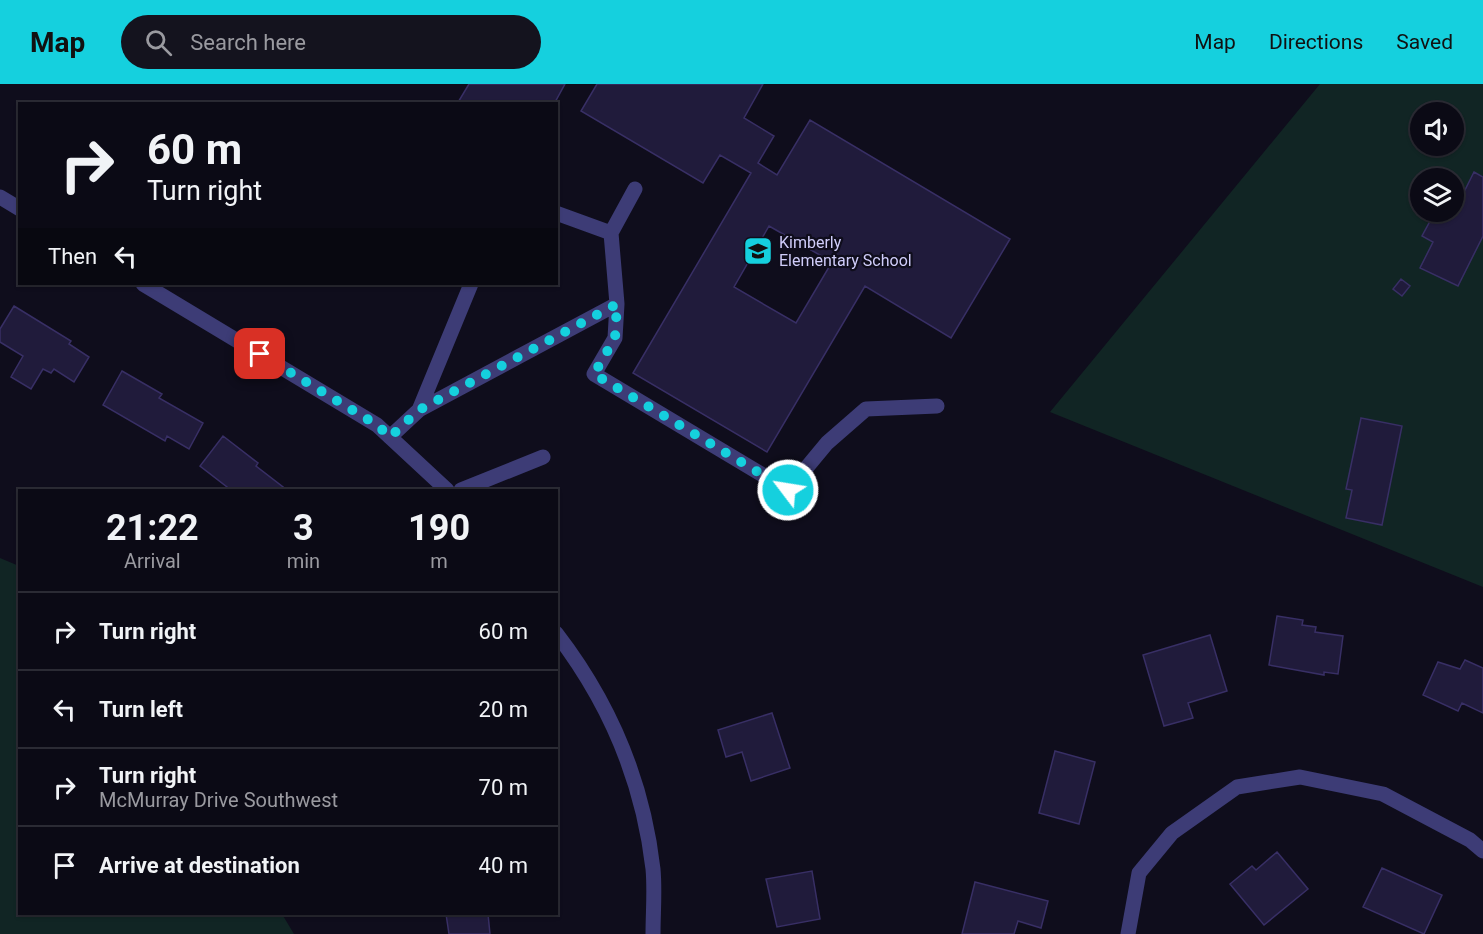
<!DOCTYPE html>
<html lang="en">
<head>
<meta charset="utf-8">
<style>
  body { margin:0; font-family:Roboto,sans-serif; background:#14131e; color:#f1f3f6; height:100vh; display:flex; flex-direction:column; font-size:22px; white-space:nowrap }
  * { box-sizing:border-box; margin:0 }
  p { font-size:20px; color:#9a9aa0 }
  .icon { flex:none; width:33px; height:33px; fill:none; stroke:currentColor; stroke-width:2; stroke-linecap:round; stroke-linejoin:round }
  .map { position:relative; flex:1; overflow:hidden }
  .side { position:absolute; left:18px; top:405px; width:540px; height:426px; display:flex; flex-direction:column; background:#0b0a15; border-radius:0px; box-shadow:0 2px 4px #0004,0 0 0 2px #2b2b34 }
  .side>* { flex:none }
  .banner { position:absolute; left:18px; top:18px; width:540px; height:183px; border-radius:0px; box-shadow:0 2px 4px #0004,0 0 0 2px #2b2b34; background:#0b0a15; color:#f1f3f6; overflow:hidden }
  .buttons { position:absolute; left:1410px; top:18px; display:grid; gap:12px }
  .buttons a { display:grid; place-items:center; width:54px; height:54px; border-radius:50%; background:#0b0a15; box-shadow:0 2px 4px #0004,0 0 0 2px #2b2b34; font-size:30px }
  .pin { position:absolute; display:grid; place-items:center; width:51px; height:51px; color:#fff; margin:-26px; border-radius:12px; box-shadow:0 3px 9px #0006 }
  .me { position:absolute; width:66px; margin:-33px; rotate:301deg; stroke-linejoin:round; filter:drop-shadow(0 0 4px #0008) }
  .turn { display:flex; align-items:center; gap:21px; height:126px; padding:0 30px; font-size:27px }
  .turn .icon { width:78px; height:78px; stroke-width:2.5 }
  .turn b { display:block; font-size:42px; line-height:51px }
  .then { display:flex; align-items:center; height:57px; padding:0 30px; background:#0003; gap:12px; font-size:22px }
  .eta { display:flex; justify-content:space-evenly; align-items:center; height:102px; text-align:center }
  .eta b { font-size:36px; font-weight:700; line-height:42px }
  ul { padding:0; list-style:none }
  li { display:flex; align-items:center; gap:18px; height:78px; padding:0 30px; border-top:2px solid #2b2b34 }
  li div { flex:1 }
  li b { display:block; font-size:22px }
  li em { font-style:normal }
  header { display:flex; align-items:center; gap:36px; box-sizing:border-box; height:84px; padding:0 30px; background:#15d0de; color:#111 }
  header strong { font-size:28px }
  nav { display:flex; gap:33px; margin-inline-start:auto; font-size:21px }
  .search { width:420px; height:54px; background:#14131e; display:flex; align-items:center; gap:15px; box-sizing:border-box; padding:0 21px; border-radius:33px; color:#9a9aa0; font-size:22px }
  .map>svg:first-child { display:block }
</style>
</head>
<body>
<header>
<strong>Map</strong>
<div class="search"><svg class="icon" aria-label="search" viewBox="0 0 24 24"><circle cx="10" cy="10" r="6"/><path d="M15 15l6 6"/></svg>Search here</div>
<nav><a>Map</a><a>Directions</a><a>Saved</a></nav>
</header>
<div class="map">
<svg width="1483" height="850" viewBox="0 0 1483 850">
  <rect width="100%" height="100%" fill="#0f0d1c"/>
  <path fill="#112524" fill-rule="evenodd" d="M1320,0H1483V503L1050,328ZM1420,28H1454V62H1420ZM1420,94H1454V128H1420Z
    M0,474L19,482L20,830H282L294,850H0Z"/>
  <path fill="#201b3b" stroke="#382f65" stroke-width="1.5" fill-rule="evenodd" d="M469,0H565L554,20H457Z
    M597,0H763L744,34L774,52L758,79L777,91L810,36L1010,155L951,254L865,202L767,368L633,289L751,89L720,71L703,99L581,27ZM769,142L832,178L796,239L734,203Z
    M1474,88L1483,93V152L1458,202L1420,184L1433,158L1422,152L1435,128H1454V120L1457,122Z
    M1401,195L1410,202L1402,212L1393,205Z
    M14,222L71,257L69,260L89,273L74,298L54,285L51,289L43,285L31,305L11,293L23,272L0,258V245Z
    M122,287L162,310L159,314L203,339L189,365L167,352L165,357L103,321Z
    M1361,334L1402,342L1382,441L1346,434L1352,406L1346,405Z
    M223,352L258,379L256,382L287,406H231L200,382Z
    M1277,532L1303,536L1302,541L1316,543L1315,548L1343,552L1338,590L1324,588V591L1269,581Z
    M1210,551L1227,607L1188,619L1193,634L1164,642L1143,571Z
    M1465,576L1483,584V629L1462,619L1458,627L1423,611L1438,578L1460,585Z
    M772,629L790,684L751,697L742,668L726,673L718,646Z
    M1055,667L1095,678L1079,740L1039,729Z
    M1277,768L1308,805L1264,841L1230,800L1252,782L1256,786Z
    M1382,784L1442,811L1424,850L1363,823Z
    M812,787L820,835L777,843L766,795Z
    M975,798L1048,817L1041,844L1018,837L1014,850H962Z
    M446,830H488L490,850H449Z"/>
  <g fill="none" stroke-linecap="round" stroke-linejoin="round">
    <path stroke="#3d3c76" stroke-width="15" d="M635,105L611,149L617,220L615,254L594,290L788,406L827,359L866,325L937,322
      M556,129L611,149
      M419,326L471,200
      M390,353L419,326L617,220
      M461,406L543,373"/>
    <path stroke="#3d3c76" stroke-width="15" d="M0,113L20,125
      M143,200L377,341L447,406
      M556,549C610,619 643,698 653,785C655,806 653,829 653,850
      M1128,850L1139,789L1172,749L1237,703L1300,693L1383,710L1470,756L1483,767"/>
  </g>
  <g fill="none" stroke-linecap="round" stroke-linejoin="round">
    <path stroke="#15d0de" stroke-width="10" stroke-dasharray="0 18" d="M260,270L377,341L390,353L419,326L617,220L615,254L594,290L788,406"/>
  </g>
  <defs>
    <g id="school-square" transform="scale(1.5)"><rect x="-9" y="-9" width="18" height="18" rx="4" fill="#15d0de" stroke="#0f0d1c"/><path d="M0-5L7-2L0 1L-7-2ZM-4 1L0 2.5L4 1V4Q0 6-4 4Z" fill="#111"/></g>
  </defs>
  <g fill-rule="evenodd">
    <use href="#school-square" x="758" y="167"/>
  </g>
  <g text-anchor="middle" dominant-baseline="central" stroke-width="4.5" stroke-linejoin="round" paint-order="stroke">
    <g font-size="16" fill="#d0cdfa" stroke="#0f0d1c" text-anchor="start">
      <text x="779" y="158">Kimberly<tspan x="779" dy="18">Elementary School</tspan></text>
    </g>
  </g>
</svg>
<div class="buttons">
<a><svg class="icon" aria-label="sound" viewBox="0 0 24 24"><path d="M4 9h4l5-4v14l-5-4H4zM17 9q2 3 0 6"/></svg></a>
<a><svg class="icon" aria-label="layers" viewBox="0 0 24 24"><path d="M12 4l9 5-9 5-9-5zM3 14l9 5 9-5"/></svg></a>
</div>
<div class="pin" style="left:260px;top:270px;background:#d93025"><svg class="icon" aria-label="arrive" viewBox="0 0 24 24"><path d="M6 21V4h12l-3 4 3 4H6"/></svg></div>
<svg class="me" style="left:788px;top:406px" viewBox="-20 -20 40 40"><circle r="17" fill="#15d0de" stroke="#fff" stroke-width="3"/><path d="M0-11L8 9 0 5-8 9z" fill="#fff"/></svg>
<div class="banner">
<div class="turn"><svg class="icon" aria-label="right" viewBox="0 0 24 24"><path d="M7 20v-9h11M14 6l5 5-5 5"/></svg><div><b>60 m</b>Turn right</div></div>
<div class="then">Then<svg class="icon" aria-label="left" viewBox="0 0 24 24"><path d="M17 20v-9H6M10 6l-5 5 5 5"/></svg></div>
</div>
<section class="side">
<div class="eta">
<div><b>21:22</b><p>Arrival</p></div>
<div><b>3</b><p>min</p></div>
<div><b>190</b><p>m</p></div>
</div>
<ul>
<li><svg class="icon" aria-label="right" viewBox="0 0 24 24"><path d="M7 20v-9h11M14 6l5 5-5 5"/></svg><div><b>Turn right</b></div><em>60 m</em></li>
<li><svg class="icon" aria-label="left" viewBox="0 0 24 24"><path d="M17 20v-9H6M10 6l-5 5 5 5"/></svg><div><b>Turn left</b></div><em>20 m</em></li>
<li><svg class="icon" aria-label="right" viewBox="0 0 24 24"><path d="M7 20v-9h11M14 6l5 5-5 5"/></svg><div><b>Turn right</b><p>McMurray Drive Southwest</p></div><em>70 m</em></li>
<li><svg class="icon" aria-label="arrive" viewBox="0 0 24 24"><path d="M6 21V4h12l-3 4 3 4H6"/></svg><div><b>Arrive at destination</b></div><em>40 m</em></li>
</ul>
</section>
</div>
</body>
</html>
